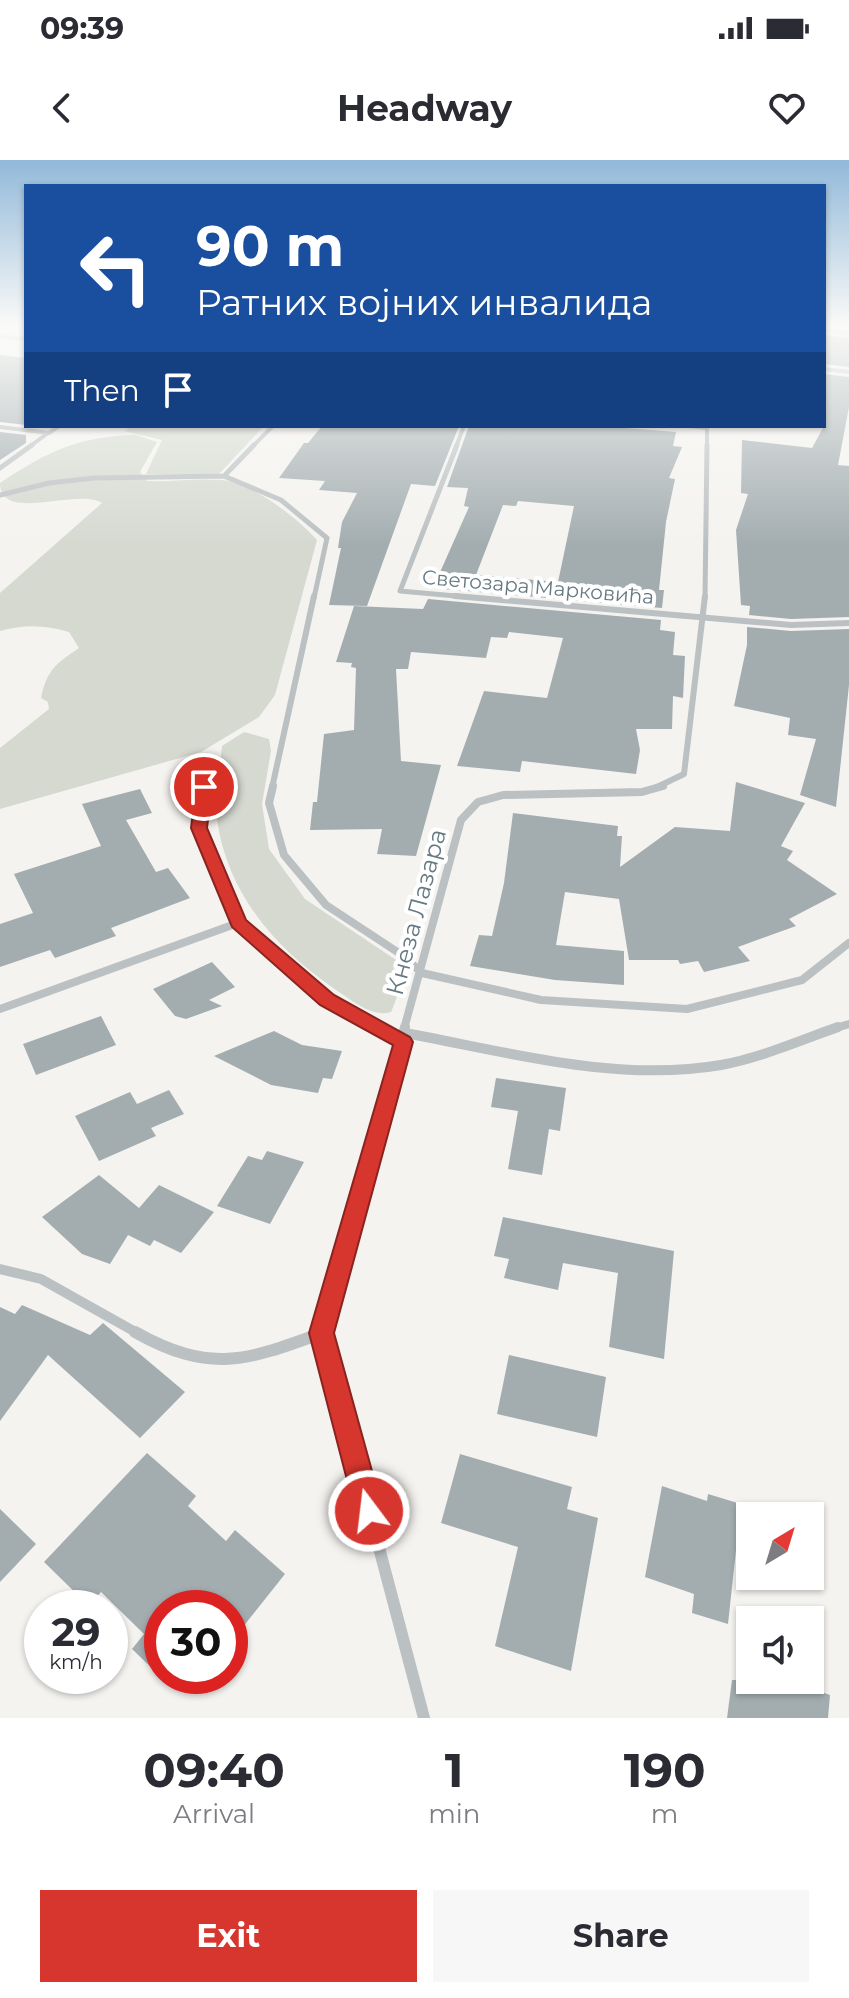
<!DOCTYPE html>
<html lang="en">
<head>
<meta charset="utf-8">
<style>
  body { margin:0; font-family:Montserrat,sans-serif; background:#f7f7f7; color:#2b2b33; height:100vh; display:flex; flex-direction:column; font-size:30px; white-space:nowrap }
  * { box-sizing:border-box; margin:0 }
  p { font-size:26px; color:#7c7c81 }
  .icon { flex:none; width:44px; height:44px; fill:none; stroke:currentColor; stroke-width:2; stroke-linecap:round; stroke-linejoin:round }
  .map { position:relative; height:1558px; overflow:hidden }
  .side { display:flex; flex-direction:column; background:#fff; flex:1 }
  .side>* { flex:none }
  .banner { position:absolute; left:24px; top:24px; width:802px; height:244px; border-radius:0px; box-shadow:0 2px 6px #0004; background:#1a4fa0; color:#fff; overflow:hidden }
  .needle { width:52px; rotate:38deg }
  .fabs { position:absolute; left:736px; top:1342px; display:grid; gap:16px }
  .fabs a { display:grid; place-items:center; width:88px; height:88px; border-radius:0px; background:#fff; box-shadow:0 2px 6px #0004; font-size:40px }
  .speed { position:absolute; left:24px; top:1430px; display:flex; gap:16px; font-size:40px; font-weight:700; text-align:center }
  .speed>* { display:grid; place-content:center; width:104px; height:104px; border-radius:50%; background:#fff; box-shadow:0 2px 6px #0004; line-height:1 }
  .speed small { font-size:20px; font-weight:400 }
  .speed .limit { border:12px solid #d22; background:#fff; color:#111 }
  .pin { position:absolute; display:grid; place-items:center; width:68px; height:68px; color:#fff; margin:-34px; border:4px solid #fff; border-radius:50%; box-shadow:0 2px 8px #0007 }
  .me { position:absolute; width:88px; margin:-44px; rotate:345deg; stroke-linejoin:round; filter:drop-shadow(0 0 6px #0008) }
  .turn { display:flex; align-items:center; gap:28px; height:168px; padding:0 40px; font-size:36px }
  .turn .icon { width:104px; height:104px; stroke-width:2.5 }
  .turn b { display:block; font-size:56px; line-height:68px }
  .then { display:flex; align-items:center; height:76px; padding:0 40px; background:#0003; gap:16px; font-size:30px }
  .eta { display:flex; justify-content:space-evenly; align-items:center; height:136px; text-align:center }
  .eta b { font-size:48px; font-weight:700; line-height:56px }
  .action { display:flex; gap:16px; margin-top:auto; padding:16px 40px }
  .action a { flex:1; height:92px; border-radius:0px; background:#d6362e; color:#fff; font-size:32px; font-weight:700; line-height:92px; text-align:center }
  .action a+a { background:#f7f7f7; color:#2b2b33 }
  .status { display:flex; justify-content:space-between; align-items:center; height:56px; padding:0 40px; background:#fff; direction:ltr }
  .status svg { height:22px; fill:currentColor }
  header { display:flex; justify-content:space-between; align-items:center; height:104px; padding:0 40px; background:#fff; font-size:36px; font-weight:700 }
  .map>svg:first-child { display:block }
</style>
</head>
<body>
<div class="status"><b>09:39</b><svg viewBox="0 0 49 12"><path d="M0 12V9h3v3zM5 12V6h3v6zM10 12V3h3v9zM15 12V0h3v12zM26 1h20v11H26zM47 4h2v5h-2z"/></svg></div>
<header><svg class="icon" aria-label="back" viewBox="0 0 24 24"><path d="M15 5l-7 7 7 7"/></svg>Headway<svg class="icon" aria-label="heart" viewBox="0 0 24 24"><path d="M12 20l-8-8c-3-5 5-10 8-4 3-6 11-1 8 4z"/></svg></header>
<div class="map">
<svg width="849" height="1558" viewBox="0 0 849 1558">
  <rect width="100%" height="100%" fill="#f4f3f0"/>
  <path fill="#d5d9d0" d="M133,266H264L218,315L146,314L162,280L124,271Z
    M136,275L157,282L140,312L147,321C172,322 198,318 223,320C254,324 296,357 317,380L275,535L259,557L201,592L0,649V588L49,549L48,542L41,538C47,509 57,503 79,488L69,472C45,465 25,464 0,471V433L102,343C77,327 0,364 0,323C47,292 78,276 136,275Z
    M244,572L269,579L271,591L262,644L269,689L305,739L396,800C401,819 400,833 391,852C372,858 352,840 336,830C276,789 228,735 217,660C214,637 220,609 222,586Z"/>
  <path fill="#a3adb0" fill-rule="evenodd" d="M824,175L849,178V207L824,204Z
    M0,195L26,198V265L0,262Z
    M824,214L849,217V247L838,305L849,306V457L791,459L749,455L750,446L741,445L736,370L748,334L741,333L742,280L812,288L824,266Z
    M322,266H459L435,326L411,324L367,446L329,445L341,388H338L342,362L357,333L319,330L325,321L279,318L304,283H308Z
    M469,266H600L676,272L673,286L682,287L669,318L675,319L666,362L659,430H664L662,448L433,428L469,347L464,346L468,328L447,327ZM518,341L574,346L558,422L476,415L503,345L516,346Z
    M0,272L26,275V283L0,300Z
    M428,439L661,460L660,470L675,472L673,495L685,496L683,538L673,536L672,569H636L640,590L636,614L522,601L520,612L457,606L484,531L547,538L563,478L509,472L507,478L491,477L486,498L411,492L408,509H396L401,601L441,605L416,696L377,694L382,669L310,670L313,642H317L324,574L354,570L356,508L351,507L352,503L336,502L354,446L423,449Z
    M747,467L791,471L849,469V525L836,647L800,635L816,579L788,575L790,558L734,546L747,485Z
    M736,622L805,643L781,686L793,691L787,700L837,734L789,759L796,766L738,787L750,801L704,812L698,801L680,804L678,800H629L619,739L565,732L556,785L624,791V825L555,820L470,806L479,775L492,776L504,723L513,653L618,666L617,676H622L620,707L675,667L730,671Z
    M140,629L152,653L126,660L156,712L168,708L190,738L111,768L116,776L55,798L50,790L0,807V764L33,753L14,714L101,686L82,644Z
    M212,802L235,827L209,840L222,846L186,859L175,856L153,829Z
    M101,856L116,885L36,915L23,884Z
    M274,871L302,885L342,891L332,919L323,918L318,933L271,925L214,896Z
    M496,918L566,928L560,971L549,969L542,1015L508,1009L518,951L491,947Z
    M169,930L184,954L151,968L156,976L99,1001L75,956L130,932L137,944Z
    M267,991L304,1002L270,1064L217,1046L248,996L262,1000Z
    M99,1015L139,1048L159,1025L214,1052L181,1093L154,1080L150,1086L128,1075L110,1104L82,1094L42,1057Z
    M503,1057L674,1091L664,1199L609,1187L618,1113L563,1103L558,1130L504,1118L509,1099L494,1096Z
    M22,1145L90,1175L103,1163L185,1232L140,1278L48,1195L0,1261V1147L15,1154Z
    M509,1195L606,1217L597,1277L497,1254Z
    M147,1293L196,1336L188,1346L226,1381L235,1370L285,1414L230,1483V1448H162V1518L132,1489L144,1474L101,1432L89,1446L44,1402Z
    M460,1294L572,1327L567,1349L598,1358L571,1511L495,1486L518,1387L441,1363Z
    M662,1326L707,1341L708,1334L741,1344L728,1464L692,1453L694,1434L645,1417Z
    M0,1349L36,1384L0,1422Z
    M732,1520H787L830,1535L828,1558H727Z"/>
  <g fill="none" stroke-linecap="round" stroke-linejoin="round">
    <path stroke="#bbc0c2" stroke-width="4" d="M824,170L849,173
      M0,176L26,179
      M824,209L849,212
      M688,266L706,268
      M0,267L49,273L59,266
      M29,287L48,273
      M252,287L273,266
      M456,287L464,266
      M707,287V266"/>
    <path stroke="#bbc0c2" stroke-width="5" d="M457,285L400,431L478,438
      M0,308L32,285
      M224,316L254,285
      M0,335L49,323L94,318L224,316L281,340L327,378L314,438
      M705,438L707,285"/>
    <path stroke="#bbc0c2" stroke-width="6" d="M455,436L791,465L849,463
      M272,628L314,436
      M655,628L684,614L705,436"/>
    <path stroke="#bbc0c2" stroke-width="8" d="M273,626L269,643L284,695L326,745L402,795L422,813L541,840L687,849L802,820L849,783
      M204,627L199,668L238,763L327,840L380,869
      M0,849L238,763
      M404,869L461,660L478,642L503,635L642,632L663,626
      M832,869L849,864"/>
    <path stroke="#bbc0c2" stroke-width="10" d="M377,867L403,882
      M405,873C508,892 616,923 721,905C760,898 801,880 838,867
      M0,1109L41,1119L139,1174
      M322,1174L405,867"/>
    <path stroke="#bbc0c2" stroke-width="12" d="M135,1172C210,1214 246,1201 322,1173
      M322,1172L424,1558"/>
  </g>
  <linearGradient id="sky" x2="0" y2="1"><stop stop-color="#92b9d9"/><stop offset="0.43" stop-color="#fafaf8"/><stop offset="1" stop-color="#fafaf8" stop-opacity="0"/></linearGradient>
  <rect width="849" height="385" fill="url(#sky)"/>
  <path fill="#d6362e" stroke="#8b231e" stroke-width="2" d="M204,622L212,627L207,668L246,760L334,835L410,877L413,882L334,1173L383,1351L379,1361L369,1365L359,1361L355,1351L309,1173L393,885L320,845L232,767L191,668L196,627Z"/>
  <g text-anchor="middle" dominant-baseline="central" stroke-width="8" stroke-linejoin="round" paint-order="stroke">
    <g font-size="20" fill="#657980" stroke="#fff">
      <text transform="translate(538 427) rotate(5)">Светозара Марковића</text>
    </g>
    <g font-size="24" fill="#657980" stroke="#fff">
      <text transform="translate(416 752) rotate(-75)">Кнеза Лазара</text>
    </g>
  </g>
</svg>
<div class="fabs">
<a><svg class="needle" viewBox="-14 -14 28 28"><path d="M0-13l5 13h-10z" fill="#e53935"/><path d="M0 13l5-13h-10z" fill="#7c7c81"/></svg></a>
<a><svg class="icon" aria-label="sound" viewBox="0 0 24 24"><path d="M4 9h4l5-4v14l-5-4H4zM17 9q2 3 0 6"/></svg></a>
</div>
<div class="speed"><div>29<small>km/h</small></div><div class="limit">30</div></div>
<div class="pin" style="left:204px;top:627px;background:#d93025"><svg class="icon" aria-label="arrive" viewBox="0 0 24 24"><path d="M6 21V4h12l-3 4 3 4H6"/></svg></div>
<svg class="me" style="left:369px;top:1351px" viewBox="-20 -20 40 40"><circle r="17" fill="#d6362e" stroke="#fff" stroke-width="3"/><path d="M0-11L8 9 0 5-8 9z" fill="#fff"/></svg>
<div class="banner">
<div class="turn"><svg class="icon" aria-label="left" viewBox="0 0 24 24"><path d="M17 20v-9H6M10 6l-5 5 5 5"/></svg><div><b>90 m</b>Ратних војних инвалида</div></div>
<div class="then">Then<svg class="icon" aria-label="arrive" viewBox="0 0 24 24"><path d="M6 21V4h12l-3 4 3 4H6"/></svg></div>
</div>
</div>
<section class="side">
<div class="eta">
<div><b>09:40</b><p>Arrival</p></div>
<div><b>1</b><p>min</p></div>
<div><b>190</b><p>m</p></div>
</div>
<div class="action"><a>Exit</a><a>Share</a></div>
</section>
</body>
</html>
